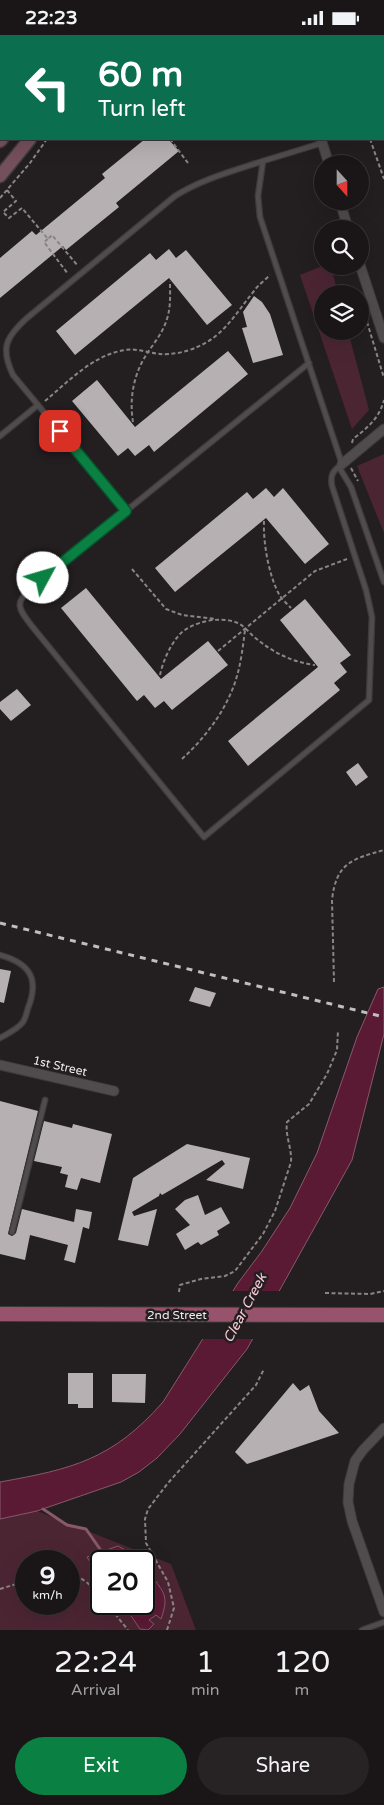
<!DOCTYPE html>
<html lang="en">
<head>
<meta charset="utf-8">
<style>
  body { margin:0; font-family:"Varela Round",sans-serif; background:#272324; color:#f1f3f6; height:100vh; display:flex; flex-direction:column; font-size:19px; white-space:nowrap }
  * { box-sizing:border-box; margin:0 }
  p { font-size:16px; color:#9f9fa1 }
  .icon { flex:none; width:28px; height:28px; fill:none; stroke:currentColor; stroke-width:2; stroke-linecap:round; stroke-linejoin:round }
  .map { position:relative; height:1595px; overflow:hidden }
  .sheet { display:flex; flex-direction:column; background:#1a1617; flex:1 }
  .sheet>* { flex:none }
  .top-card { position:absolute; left:0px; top:0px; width:385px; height:105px; box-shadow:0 5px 20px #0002,0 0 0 1px #383536; background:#0b6e4f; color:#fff; overflow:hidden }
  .needle { width:32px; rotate:159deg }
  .controls { position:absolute; left:314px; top:120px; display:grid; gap:10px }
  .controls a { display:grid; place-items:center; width:55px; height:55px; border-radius:50%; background:#1a1617; box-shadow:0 5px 20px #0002,0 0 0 1px #383536; font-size:25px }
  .speed { position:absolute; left:15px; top:1515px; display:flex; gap:10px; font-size:25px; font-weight:700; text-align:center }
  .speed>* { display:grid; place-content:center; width:65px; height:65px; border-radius:50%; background:#1a1617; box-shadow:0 5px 20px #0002,0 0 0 1px #383536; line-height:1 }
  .speed small { font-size:12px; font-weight:400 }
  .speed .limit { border:2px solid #111; border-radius:8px; background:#fff; color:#111 }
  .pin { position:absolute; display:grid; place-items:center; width:42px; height:42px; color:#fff; margin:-21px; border-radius:10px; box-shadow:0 2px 8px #0006 }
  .me { position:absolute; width:55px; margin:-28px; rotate:51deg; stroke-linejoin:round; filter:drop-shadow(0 0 4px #0008) }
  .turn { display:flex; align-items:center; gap:18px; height:105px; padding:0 15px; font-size:22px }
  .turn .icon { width:65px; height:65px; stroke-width:2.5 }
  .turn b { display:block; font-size:35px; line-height:42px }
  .eta { display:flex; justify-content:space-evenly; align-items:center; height:85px; text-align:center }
  .eta b { font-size:30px; font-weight:600; line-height:35px }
  .primary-button { display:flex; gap:10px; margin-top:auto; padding:10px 15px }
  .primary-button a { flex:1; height:58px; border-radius:30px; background:#0b8043; color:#fff; font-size:20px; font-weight:600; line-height:58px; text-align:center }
  .primary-button a+a { background:#272324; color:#f1f3f6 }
  .status { display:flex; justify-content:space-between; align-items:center; height:35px; padding:0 25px; background:#1a1617; direction:ltr }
  .status svg { height:14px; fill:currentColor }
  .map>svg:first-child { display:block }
</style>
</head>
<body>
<div class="status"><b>22:23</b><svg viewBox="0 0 49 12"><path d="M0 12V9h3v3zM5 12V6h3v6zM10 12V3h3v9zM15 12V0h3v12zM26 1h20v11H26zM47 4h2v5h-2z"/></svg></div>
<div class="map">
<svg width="384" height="1595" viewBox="0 0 384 1595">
  <rect width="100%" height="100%" fill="#231e1f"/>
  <path fill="#4c2533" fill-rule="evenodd" d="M322,231H331L338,259H322V296H348L369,375L352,394L300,240Z
    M384,419V498L357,431Z
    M37,1476L171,1529L196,1595H0V1481ZM26,1526H69V1569H26ZM101,1526H144V1569H101Z"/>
  <path fill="#5b1a34" stroke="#87596b" d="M384,952V999L352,1125L247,1314L180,1399L157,1423L139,1437L121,1447L37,1476L0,1484V1447C72,1434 112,1425 163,1367L238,1248L262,1216L290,1173L317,1118L357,1002L378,954Z
    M118,1511L127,1516L139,1526H101V1542L91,1529L87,1522Z
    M144,1542L153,1543C166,1559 168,1564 161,1584L156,1580L149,1585L154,1589L148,1595L140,1594L123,1569H144Z"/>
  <path fill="#231e1f" d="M230,1256H283L255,1304H200Z"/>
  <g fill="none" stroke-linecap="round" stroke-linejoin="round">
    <path stroke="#87596b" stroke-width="3" d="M43,1474L67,1490L86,1494L102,1517"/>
  </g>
  <path fill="#b6b0b2" d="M145,104H168L179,116L116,168L119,172L66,215L63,211L0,263V223L32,196L36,200L105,143L102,139Z
    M169,214L176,223L186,215L232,270L207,290L169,243L75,320L56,296L150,218L156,225Z
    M254,261L262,267L270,279L283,320L253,328L242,293L247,292L243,277Z
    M228,316L248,339L154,417L149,410L135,421L128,413L118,421L72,366L97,345L135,392Z
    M266,453L274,462L283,453L329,509L305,529L266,483L175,557L155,533L247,457L253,464Z
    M86,553L161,644L208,606L228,630L172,675L164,666L155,673L144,660L137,666L61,573Z
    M305,564L351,620L340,628L347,637L334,648L340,655L248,731L228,706L318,632L280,585Z
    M17,654L31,670L11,686L0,674V667Z
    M358,728L368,742L356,751L346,737Z
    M0,934L11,936L4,968L0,967Z
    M195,952L216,958L210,972L189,966Z
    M0,1066L38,1076L8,1199L12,1201L16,1198L22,1174L74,1187L76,1174L92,1177L89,1194L83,1192L75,1228L64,1225L68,1210L30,1200L25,1225L0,1219Z
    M44,1086L72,1093L73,1089L112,1099L100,1148L81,1143L77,1155L65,1152L68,1140L60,1138L62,1132L34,1126Z
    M187,1109L250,1123L243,1154L206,1145L225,1129L222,1125L162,1160L160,1158L159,1161L132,1177L134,1181L157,1174L148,1211L118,1205L133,1143Z
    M198,1160L205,1180L221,1172L230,1188L217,1196L219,1200L201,1210L198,1207L185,1215L176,1199L190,1190L175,1174L185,1165Z
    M68,1338H93V1373H78V1369H68Z
    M112,1339H146L145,1368L112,1367Z
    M293,1348L300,1356L309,1350L319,1376L339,1398L247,1429L235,1417Z"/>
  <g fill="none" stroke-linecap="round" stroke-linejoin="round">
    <g stroke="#3e3a3b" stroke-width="7">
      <path id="lane" d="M309,328L32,552C14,568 18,573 31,590L204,802L369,665L372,582L366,555L332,451C330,439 333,436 342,429L260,182L258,161L263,126L322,108
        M0,401L38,370
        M339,432L351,452L384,547
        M126,476L13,340C0,313 6,302 27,283L175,161C202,144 233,136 263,126
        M0,920C29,928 40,943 28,973C27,977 25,984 23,987C18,994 7,999 0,1003
        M12,1197L45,1065
        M362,1595L384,1587"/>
    </g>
    <g stroke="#3e3a3b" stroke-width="11">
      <path id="street" d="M164,0L170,1
        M328,1L332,0
        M321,104L329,129
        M340,166L348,194
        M360,230L384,303
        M342,429L384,394
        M0,1030L114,1056
        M384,1393L363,1415L355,1426L349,1449L348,1467L352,1486L384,1577"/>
    </g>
    <g stroke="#3e3a3b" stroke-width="15">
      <path id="secondary" d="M56,1L57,0
        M83,1L84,0
        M0,106L2,104
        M0,141L30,104"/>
    </g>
    <g stroke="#3e3a3b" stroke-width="16">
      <path id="primary" d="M0,1279L384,1280"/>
    </g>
    <path stroke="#898585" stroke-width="2" stroke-dasharray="4 2.5" stroke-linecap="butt" d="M39,1V0
      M0,81L1,80
      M170,104L188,128
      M370,104L384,144
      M319,132L322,145
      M7,155L16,166L3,177L9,183L22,173L48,204L52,200L78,231
      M0,163L30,128L47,104
      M48,204L44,207L68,239
      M367,287L384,343
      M45,366C69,346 93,320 125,315C137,313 148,318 160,319C171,320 187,317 197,312C224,301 236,278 254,256C258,250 265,245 270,240
      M133,387C129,362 134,338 148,317C155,307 163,297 167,284C171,271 170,260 170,246
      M352,408L353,404C367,393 379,384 384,365
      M351,433L358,446
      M264,486C263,508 269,542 280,561C283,565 287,569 291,573
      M132,534L166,574L182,580L216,584
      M218,616L315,536L347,524
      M160,640C163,626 170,610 180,599C192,587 219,581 235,587C242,589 248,596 253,601C272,617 291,627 315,630
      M182,724C206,702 228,673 237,641C241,627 243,611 245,595
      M334,947L332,865C336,828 352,824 384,815
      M179,1257L180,1250L201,1244L225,1241L235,1236L263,1199L275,1176L291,1127C292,1113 285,1101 287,1087L309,1069L327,1039L337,1015L338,995
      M325,1258L370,1259L384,1256
      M69,1539C83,1542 92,1551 101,1562
      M0,1554L26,1546
      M107,1569L128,1595
      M167,1595L174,1573L168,1547L146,1508L145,1484L148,1474L168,1448L256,1350L264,1334"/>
    <use href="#lane" stroke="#504b4c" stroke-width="4.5"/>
    <use href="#street" stroke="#504b4c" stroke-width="9"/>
    <use href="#secondary" stroke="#744f5c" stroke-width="12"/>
    <use href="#primary" stroke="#97536b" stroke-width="14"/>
    <path stroke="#c1bebe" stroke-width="3" stroke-dasharray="6 6" stroke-linecap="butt" d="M0,888L384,982"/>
  </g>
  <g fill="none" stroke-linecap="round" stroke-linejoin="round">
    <g stroke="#07532c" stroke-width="12">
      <path id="route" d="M43,543L126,476L60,396"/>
    </g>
    <use href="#route" stroke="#0b8043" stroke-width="9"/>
  </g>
  <g text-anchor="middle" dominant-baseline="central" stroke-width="5" stroke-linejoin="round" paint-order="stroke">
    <g font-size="12" fill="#efecec" stroke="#231e1f">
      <text transform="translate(60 1031) rotate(13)">1st Street</text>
      <text x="177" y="1280">2nd Street</text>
    </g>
    <g font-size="14" font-style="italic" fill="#f6cad7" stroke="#231e1f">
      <text transform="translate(245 1273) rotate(-62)">Clear Creek</text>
    </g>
  </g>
</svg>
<div class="controls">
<a><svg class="needle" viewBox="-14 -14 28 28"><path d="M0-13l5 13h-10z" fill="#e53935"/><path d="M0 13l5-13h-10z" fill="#9f9fa1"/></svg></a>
<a><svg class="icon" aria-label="search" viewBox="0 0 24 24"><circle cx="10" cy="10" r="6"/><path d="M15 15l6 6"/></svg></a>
<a><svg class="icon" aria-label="layers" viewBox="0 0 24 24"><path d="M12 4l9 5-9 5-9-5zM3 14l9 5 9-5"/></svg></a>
</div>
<div class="speed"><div>9<small>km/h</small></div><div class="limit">20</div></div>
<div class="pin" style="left:60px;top:396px;background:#d93025"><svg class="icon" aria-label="arrive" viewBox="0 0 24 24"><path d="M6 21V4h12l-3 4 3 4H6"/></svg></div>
<svg class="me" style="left:43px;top:543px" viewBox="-20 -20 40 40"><circle r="19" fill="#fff"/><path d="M0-13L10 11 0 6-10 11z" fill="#0b8043"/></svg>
<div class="top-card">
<div class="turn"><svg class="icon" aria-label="left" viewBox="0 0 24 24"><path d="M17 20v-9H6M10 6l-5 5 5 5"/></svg><div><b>60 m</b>Turn left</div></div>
</div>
</div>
<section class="sheet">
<div class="eta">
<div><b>22:24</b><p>Arrival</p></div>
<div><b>1</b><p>min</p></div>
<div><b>120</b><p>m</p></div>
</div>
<div class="primary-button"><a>Exit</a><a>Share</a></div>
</section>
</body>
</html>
